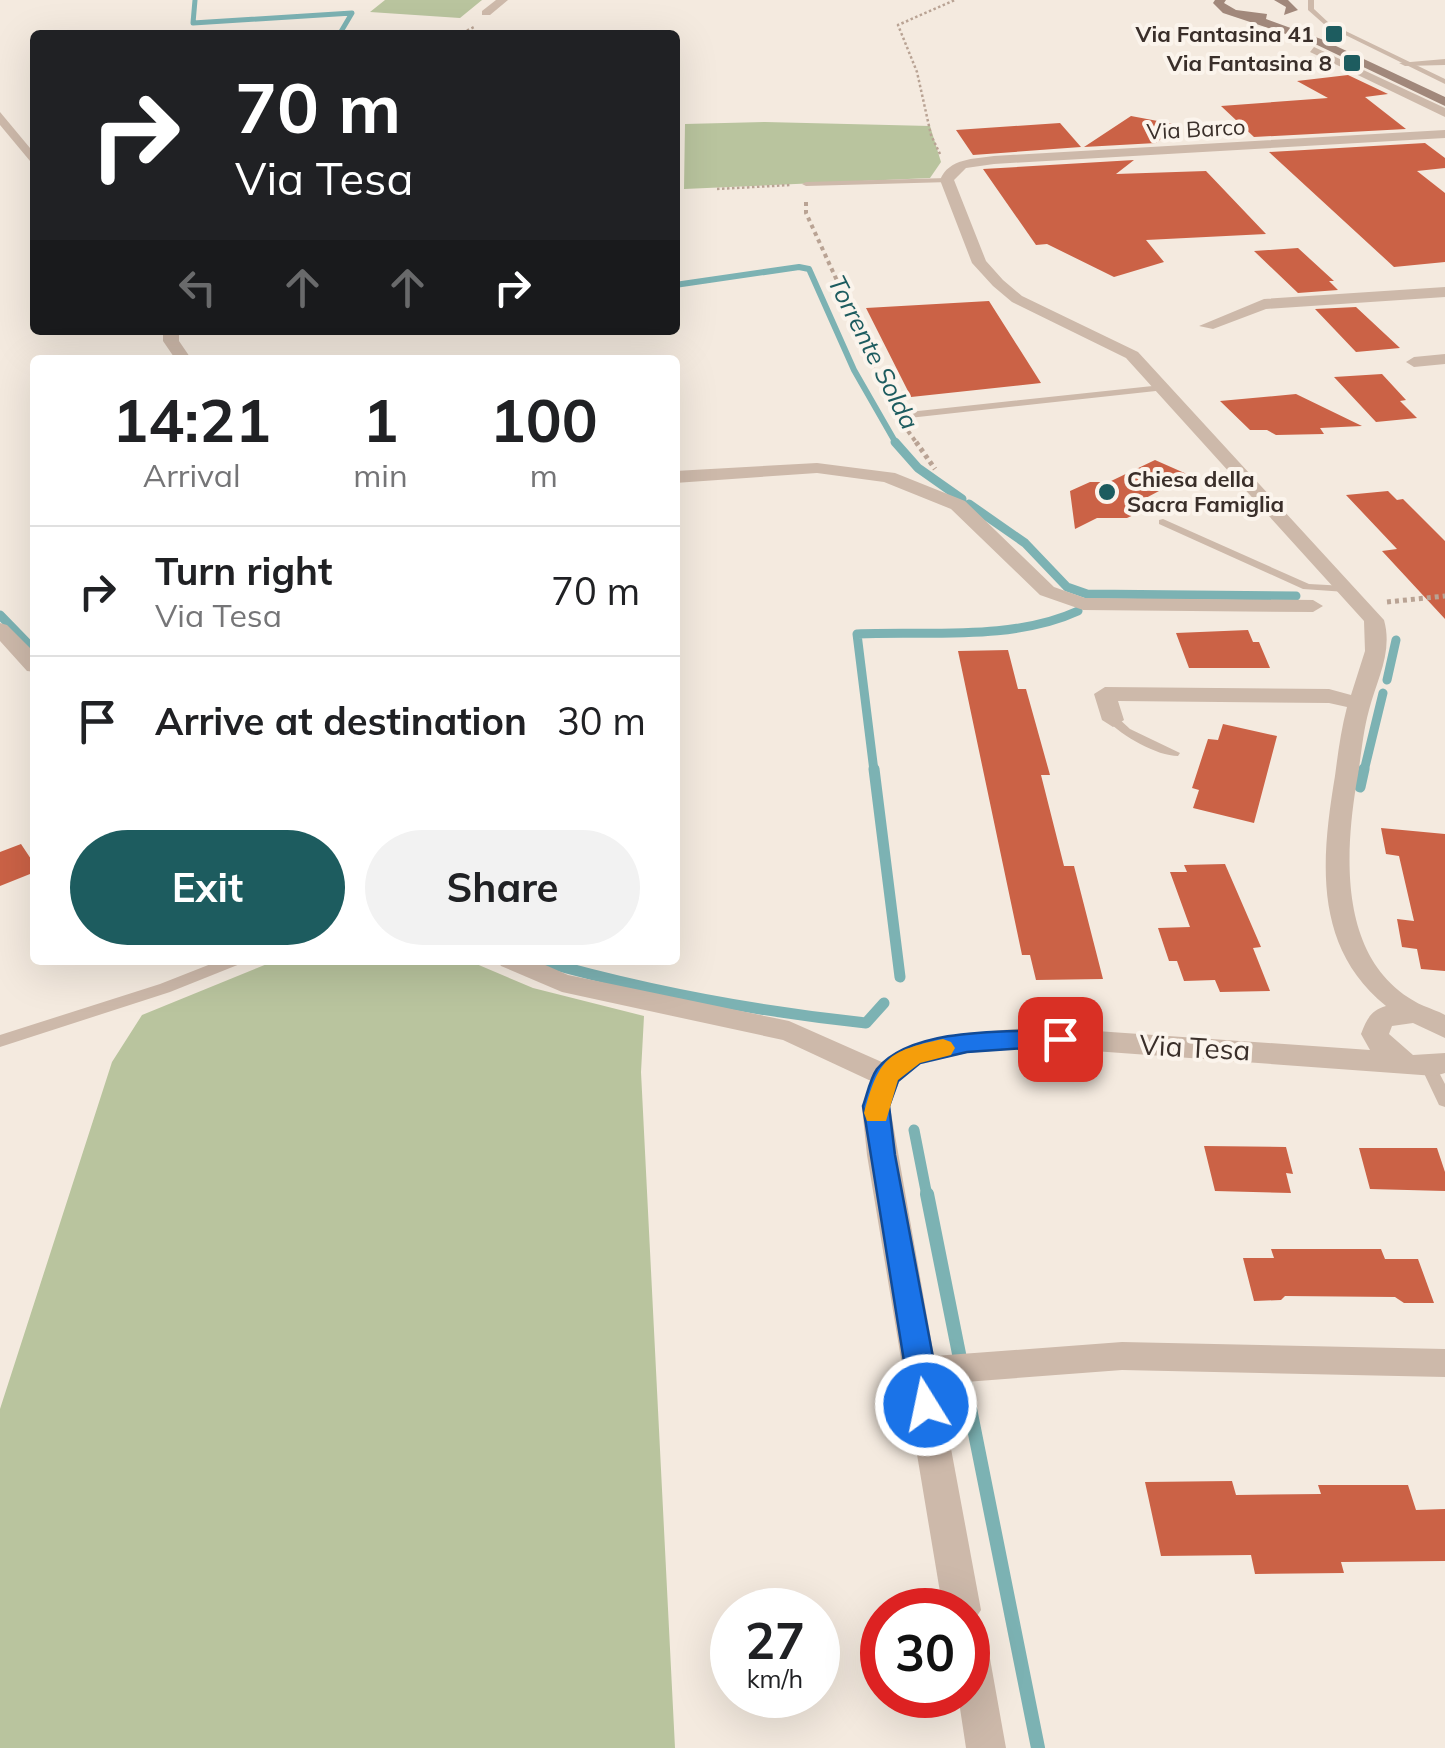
<!DOCTYPE html>
<html lang="en">
<head>
<meta charset="utf-8">
<style>
  body { margin:0; font-family:Mulish,sans-serif; background:#f2f2f2; color:#202124; height:100vh; display:flex; flex-direction:column; font-size:38px; white-space:nowrap }
  * { box-sizing:border-box; margin:0 }
  p { font-size:32px; color:#757577 }
  .icon { flex:none; width:55px; height:55px; fill:none; stroke:currentColor; stroke-width:2; stroke-linecap:round; stroke-linejoin:round }
  .map { position:relative; flex:1; overflow:hidden }
  .drawer { position:absolute; left:30px; top:355px; width:650px; height:610px; display:flex; flex-direction:column; background:#fff; border-radius:10px; box-shadow:0 10px 40px #0002 }
  .drawer>* { flex:none }
  .banner { position:absolute; left:30px; top:30px; width:650px; height:305px; border-radius:10px; box-shadow:0 10px 40px #0002; background:#202124; color:#fff; overflow:hidden }
  .speed { position:absolute; left:710px; top:1588px; display:flex; gap:20px; font-size:50px; font-weight:700; text-align:center }
  .speed>* { display:grid; place-content:center; width:130px; height:130px; border-radius:50%; background:#fff; box-shadow:0 10px 40px #0002; line-height:1 }
  .speed small { font-size:25px; font-weight:400 }
  .speed .limit { border:15px solid #d22; background:#fff; color:#111 }
  .pin { position:absolute; display:grid; place-items:center; width:85px; height:85px; color:#fff; margin:-42px; border-radius:20px; box-shadow:0 5px 15px #0006 }
  .me { position:absolute; width:110px; margin:-55px; rotate:350deg; stroke-linejoin:round; filter:drop-shadow(0 0 8px #0008) }
  .turn { display:flex; align-items:center; gap:35px; height:210px; padding:0 40px; font-size:45px }
  .turn .icon { width:130px; height:130px; stroke-width:2.5 }
  .turn b { display:block; font-size:70px; line-height:85px }
  .lanes { display:flex; align-items:center; height:95px; padding:0 40px; background:#0003; justify-content:center; gap:50px; direction:ltr }
  .lanes .off { opacity:.35 }
  .eta { display:flex; justify-content:space-evenly; align-items:center; height:170px; text-align:center }
  .eta b { font-size:60px; font-weight:700; line-height:70px }
  .button { display:flex; gap:20px; margin-top:auto; padding:20px 40px }
  .button a { flex:1; height:115px; border-radius:60px; background:#1d5c5f; color:#fff; font-size:40px; font-weight:700; line-height:115px; text-align:center }
  .button a+a { background:#f2f2f2; color:#202124 }
  ul { padding:0; list-style:none }
  li { display:flex; align-items:center; gap:30px; height:130px; padding:0 40px; border-top:2px solid #e0e0e0 }
  li div { flex:1 }
  li b { display:block; font-size:38px }
  li em { font-style:normal }
  .map>svg:first-child { display:block }
</style>
</head>
<body>
<div class="map">
<svg width="1445" height="1748" viewBox="0 0 1445 1748">
  <rect width="100%" height="100%" fill="#f4eadf"/>
  <path fill="#b9c49e" d="M385,0H482L460,18L370,12Z
    M765,122L930,126L941,162L930,178L684,189L685,124Z
    M277,960H467L533,988L644,1016L641,1072L675,1748H0V1409L112,1062L142,1015Z"/>
  <g fill="none" stroke-linecap="round" stroke-linejoin="round">
    <path stroke="#7cb2b3" stroke-width="5" d="M195,0L193,23L352,13L339,35"/>
    <path stroke="#7cb2b3" stroke-width="6" d="M675,285L799,267L809,269L854,370L897,445"/>
    <path stroke="#7cb2b3" stroke-width="9" d="M895,442L918,468L962,499
      M969,504L1025,543L1067,587L1087,594L1296,596
      M0,615L35,651
      M1387,680L1396,640
      M874,771L857,634C927,631 1013,641 1078,611
      M1364,771L1383,693"/>
    <path stroke="#7cb2b3" stroke-width="11" d="M874,769L900,977
      M1360,787L1364,769
      M538,960C646,991 754,1011 866,1023L884,1003
      M914,1130L927,1196"/>
    <path stroke="#7cb2b3" stroke-width="14" d="M927,1194L1038,1748"/>
  </g>
  <path fill="#cb6246" d="M1348,75L1388,94L1365,97L1406,129L1254,137L1221,106L1328,98L1297,81Z
    M1131,116L1179,125L1156,143L1084,147Z
    M1060,123L1081,147L973,155L956,130Z
    M1425,143L1445,158V168L1417,171L1445,193V262L1394,267L1269,152Z
    M1134,160L1116,174L1206,171L1266,234L1146,240L1164,262L1114,277L1047,244L1036,245L983,169Z
    M1298,248L1334,281H1329L1338,290L1298,293L1254,251Z
    M989,301L1041,383L911,397L866,308Z
    M1356,307L1400,348L1356,352L1315,309Z
    M1382,374L1406,400L1400,401L1417,418L1376,422L1334,377Z
    M1296,394L1362,426L1320,428L1324,434L1276,435L1267,430H1250L1220,401Z
    M1155,460L1189,475L1144,499L1147,509L1127,518H1097L1075,529L1070,491L1090,482H1109Z
    M1388,491L1397,500L1403,499L1445,541V619L1382,551L1397,549L1346,495Z
    M1248,630L1253,642H1259L1270,668H1189L1176,633Z
    M1008,650L1018,689H1026L1050,775H1041L1064,866H1074L1103,979L1036,980L1030,955H1022L958,651Z
    M1223,724L1277,736L1254,823L1193,808L1199,790L1192,788L1208,739L1218,740Z
    M1381,828L1445,834V971L1421,969L1417,949L1402,947L1397,919L1414,921L1399,856L1386,854Z
    M21,844L35,865V872L0,886V852Z
    M1225,864L1261,947L1253,948L1270,991L1220,992L1215,980L1184,981L1177,961H1169L1158,928L1190,927L1170,872H1187L1184,865Z
    M1204,1146L1286,1147L1293,1174L1286,1173L1291,1193L1215,1191Z
    M1359,1148H1437L1445,1172V1191L1370,1189Z
    M1271,1249H1381L1385,1259H1418L1434,1303H1404L1395,1297L1285,1296L1281,1300L1254,1301L1243,1258H1274Z
    M1232,1481L1236,1495L1321,1494L1318,1485H1408L1416,1510L1445,1509V1561L1341,1562L1344,1573L1255,1574L1251,1555L1161,1556L1145,1482Z"/>
  <g fill="none" stroke-linecap="round" stroke-linejoin="round">
    <path stroke="#b9a394" stroke-width="2.5" stroke-dasharray="2.5 2.5" stroke-linecap="butt" d="M458,35L474,27
      M940,154L931,135L917,72L898,25L955,0
      M717,189L791,185"/>
    <path stroke="#b9a394" stroke-width="4" stroke-dasharray="4 4" stroke-linecap="butt" d="M806,202V213L894,405
      M908,431L918,445"/>
    <path stroke="#b9a394" stroke-width="5" stroke-dasharray="4 4" stroke-linecap="butt" d="M916,442L935,469
      M1387,602L1445,596"/>
    <path fill="#cdb9aa" fill-rule="evenodd" d="M1308,0H1314V9L1329,23L1445,79V84L1325,25L1308,10Z
      M947,178L951,180L950,182L806,186L802,184L806,182Z
      M1162,385L1167,388L1165,390L909,418L904,415L909,412Z
      M1163,519L1309,584L1346,586L1352,589L1346,592L1303,589L1159,524V520Z
      M1113,716L1117,717L1130,729L1180,753L1178,756C1157,756 1122,736 1107,720Z
      M221,960H242L240,964L170,992L0,1047V1035L160,984Z
      M1429,1061L1434,1063L1445,1084V1107L1439,1105L1421,1067L1424,1063Z"/>
    <path fill="#cdb9aa" fill-rule="evenodd" d="M496,0H508L490,15H482V11Z
      M1314,47L1445,108V117L1310,52Z
      M1445,59V65L1405,66L1399,63Z
      M0,112L35,154V167L0,125Z
      M1445,130V138L994,164L966,168L954,180L986,261L1003,280L1022,296L1138,352L1384,620C1393,652 1377,679 1369,710C1362,735 1361,761 1356,786C1344,862 1340,967 1424,1006C1431,1009 1438,1011 1445,1015V1038L1413,1023L1392,1026L1389,1034L1413,1055L1445,1053V1073L1435,1076L1039,1047L967,1053L921,1063L899,1082L890,1107L934,1356L1122,1342L1445,1349V1377L1122,1370L939,1384L981,1610L971,1625L981,1629L987,1642L1006,1748H966L958,1695H968V1610H943L867,1155L862,1107L871,1081L783,1040L562,992L501,966L497,960H534L568,975L789,1021L884,1063L912,1045L967,1033L1039,1027L1370,1050L1361,1034C1367,1019 1370,1011 1386,1006C1313,947 1321,860 1335,776C1338,753 1341,730 1347,707L1329,703L1118,701L1124,720L1113,727L1102,720L1094,694L1105,687L1329,689L1351,695L1365,651L1364,621L1126,358L1012,302L993,286L972,263L940,180C949,158 974,159 994,156Z
      M1445,287V297L1266,309L1213,329L1199,326L1264,299Z
      M163,330H179V341L192,360H176L163,341Z
      M1445,354V364L1414,367L1406,362L1414,357Z
      M817,463L895,473L965,501L1054,587L1085,598L1313,600L1323,606L1313,612L1083,610L1040,595L951,509L884,482L817,473L675,483V471Z
      M0,623L7,625L35,653V672L27,671L0,641Z"/>
    <path fill="#a1887b" fill-rule="evenodd" d="M1215,0H1226L1224,3L1236,10L1267,14L1266,19L1321,39L1445,97V106L1313,43L1223,13L1213,3Z
      M1274,0H1288L1298,10L1284,15L1286,7Z"/>
  </g>
  <path fill="#1a73e8" stroke="#114b97" stroke-width="2.5" d="M1060,1030L1069,1032L1073,1039L1069,1045L967,1052L920,1063L898,1081L889,1106L895,1155L942,1405L937,1415L926,1419L916,1415L911,1405L863,1106C867,1095 870,1079 877,1069C913,1026 1009,1032 1060,1030Z"/>
  <path fill="#f59e0b" d="M943,1039L951,1042L955,1048L951,1055L920,1063L898,1080L886,1121H867L864,1113C879,1058 887,1051 943,1039Z"/>
  <g fill="#1d5c5f" stroke="#fbf4ec" stroke-width="4">
    <rect x="1324" y="24" width="20" height="20" rx="5"/>
    <rect x="1342" y="53" width="20" height="20" rx="5"/>
    <circle cx="1107" cy="492" r="10"/>
  </g>
  <g text-anchor="middle" dominant-baseline="central" stroke-width="8" stroke-linejoin="round" paint-order="stroke">
    <g font-size="22" font-weight="bold" fill="#3a2f2a" stroke="#fbf4ec" text-anchor="end">
      <text x="1314" y="34">Via Fantasina 41</text>
      <text x="1332" y="63">Via Fantasina 8</text>
      <text x="1127" y="479" text-anchor="start">Chiesa della<tspan x="1127" dy="25">Sacra Famiglia</tspan></text>
    </g>
    <g font-size="22" fill="#3a2f2a" stroke="#fbf4ec">
      <text transform="translate(1196 129) rotate(-3)">Via Barco</text>
    </g>
    <g font-size="25" font-style="italic" fill="#1d5c5f" stroke="#fbf4ec">
      <text transform="translate(874 352) rotate(63)">Torrente Solda</text>
    </g>
    <g font-size="28" fill="#3a2f2a" stroke="#fbf4ec">
      <text transform="translate(1195 1047) rotate(3)">Via Tesa</text>
    </g>
  </g>
</svg>
<div class="speed"><div>27<small>km/h</small></div><div class="limit">30</div></div>
<div class="pin" style="left:1060px;top:1039px;background:#d93025"><svg class="icon" aria-label="arrive" viewBox="0 0 24 24"><path d="M6 21V4h12l-3 4 3 4H6"/></svg></div>
<svg class="me" style="left:926px;top:1405px" viewBox="-20 -20 40 40"><circle r="17" fill="#1a73e8" stroke="#fff" stroke-width="3"/><path d="M0-11L8 9 0 5-8 9z" fill="#fff"/></svg>
<div class="banner">
<div class="turn"><svg class="icon" aria-label="right" viewBox="0 0 24 24"><path d="M7 20v-9h11M14 6l5 5-5 5"/></svg><div><b>70 m</b>Via Tesa</div></div>
<div class="lanes"><svg class="icon off" aria-label="left" viewBox="0 0 24 24"><path d="M17 20v-9H6M10 6l-5 5 5 5"/></svg><svg class="icon off" aria-label="ahead" viewBox="0 0 24 24"><path d="M12 20V5M6 11l6-6 6 6"/></svg><svg class="icon off" aria-label="ahead" viewBox="0 0 24 24"><path d="M12 20V5M6 11l6-6 6 6"/></svg><svg class="icon" aria-label="right" viewBox="0 0 24 24"><path d="M7 20v-9h11M14 6l5 5-5 5"/></svg></div>
</div>
<section class="drawer">
<div class="eta">
<div><b>14:21</b><p>Arrival</p></div>
<div><b>1</b><p>min</p></div>
<div><b>100</b><p>m</p></div>
</div>
<ul>
<li><svg class="icon" aria-label="right" viewBox="0 0 24 24"><path d="M7 20v-9h11M14 6l5 5-5 5"/></svg><div><b>Turn right</b><p>Via Tesa</p></div><em>70 m</em></li>
<li><svg class="icon" aria-label="arrive" viewBox="0 0 24 24"><path d="M6 21V4h12l-3 4 3 4H6"/></svg><div><b>Arrive at destination</b></div><em>30 m</em></li>
</ul>
<div class="button"><a>Exit</a><a>Share</a></div>
</section>
</div>
</body>
</html>
